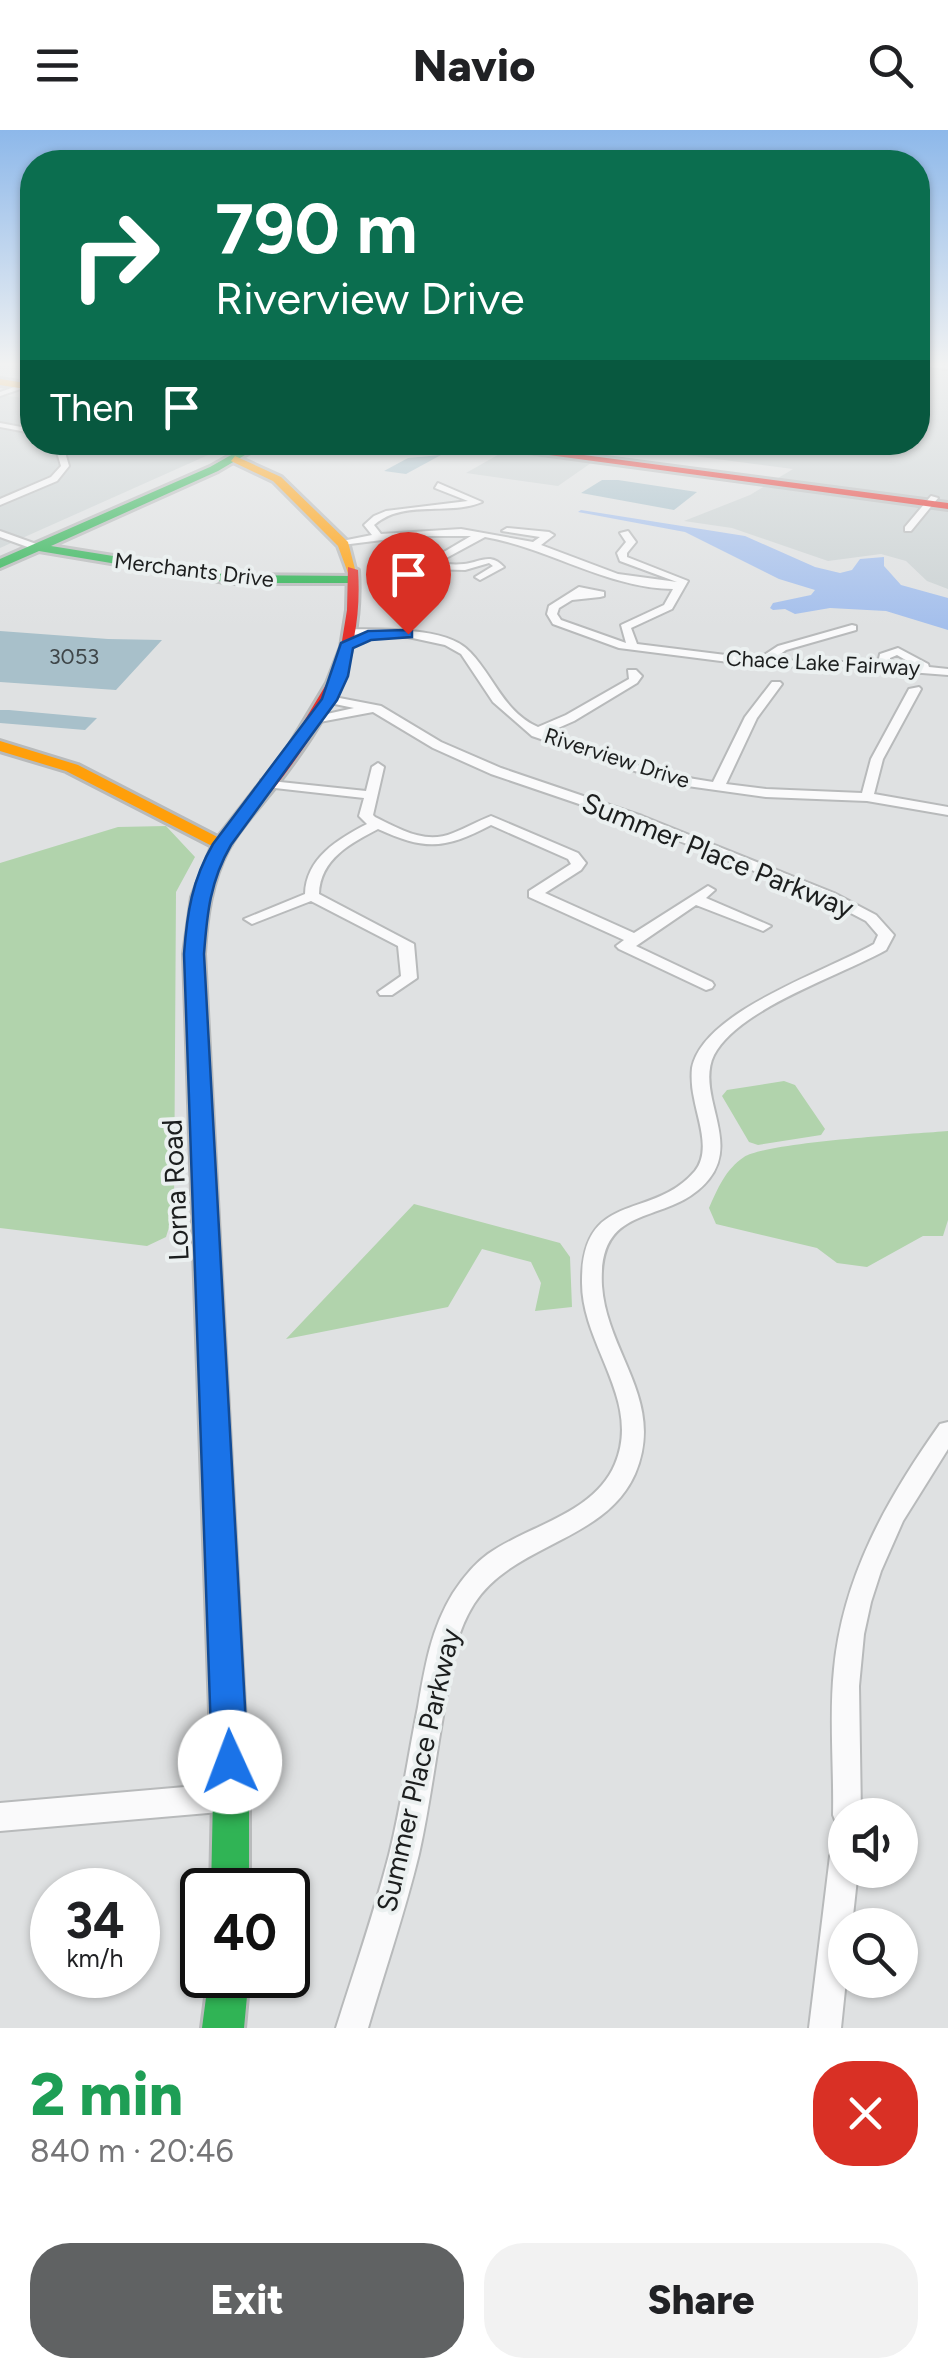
<!DOCTYPE html>
<html lang="en">
<head>
<meta charset="utf-8">
<style>
  body { margin:0; font-family:Figtree,sans-serif; background:#f2f2f2; color:#202124; height:100vh; display:flex; flex-direction:column; font-size:38px; white-space:nowrap }
  * { box-sizing:border-box; margin:0 }
  p { font-size:32px; color:#757577 }
  .icon { flex:none; width:55px; height:55px; fill:none; stroke:currentColor; stroke-width:2; stroke-linecap:round; stroke-linejoin:round }
  .map { position:relative; height:1898px; overflow:hidden }
  .drawer { display:flex; flex-direction:column; background:#fff; flex:1 }
  .drawer>* { flex:none }
  .hud { position:absolute; left:20px; top:20px; width:910px; height:305px; border-radius:40px; box-shadow:0 2px 8px #0004; background:#0b6e4f; color:#fff; overflow:hidden }
  .buttons { position:absolute; left:828px; top:1668px; display:grid; gap:20px }
  .buttons a { display:grid; place-items:center; width:90px; height:90px; border-radius:50%; background:#fff; box-shadow:0 2px 8px #0004; font-size:50px }
  .speed { position:absolute; left:30px; top:1738px; display:flex; gap:20px; font-size:50px; font-weight:700; text-align:center }
  .speed>* { display:grid; place-content:center; width:130px; height:130px; border-radius:50%; background:#fff; box-shadow:0 2px 8px #0004; line-height:1 }
  .speed small { font-size:25px; font-weight:400 }
  .speed .limit { border:5px solid #111; border-radius:15px; background:#fff; color:#111 }
  .pin { position:absolute; display:grid; place-items:center; width:85px; height:85px; color:#fff; margin:-102px -42px; border-radius:50% 50% 50% 0; rotate:-45deg; box-shadow:0 0 10px #0007 }
  .pin .icon { rotate:45deg }
  .me { position:absolute; width:110px; margin:-55px; rotate:358deg; stroke-linejoin:round; filter:drop-shadow(0 0 8px #0008) }
  .turn { display:flex; align-items:center; gap:35px; height:210px; padding:0 30px; font-size:45px }
  .turn .icon { width:130px; height:130px; stroke-width:2.5 }
  .turn b { display:block; font-size:70px; line-height:85px }
  .then { display:flex; align-items:center; height:95px; padding:0 30px; background:#0003; gap:20px; font-size:38px }
  .round { display:grid; place-items:center; flex:none; width:105px; height:105px; border-radius:40px; background:#f2f2f2 }
  .headline { display:flex; align-items:center; justify-content:space-between; height:170px; padding:0 30px }
  h1 { font-size:60px; font-weight:800; line-height:75px; color:#1e9e55 }
  .primary-button { display:flex; gap:20px; margin-top:auto; padding:20px 30px }
  .primary-button a { flex:1; height:115px; border-radius:40px; background:#606263; color:#fff; font-size:40px; font-weight:800; line-height:115px; text-align:center }
  .primary-button a+a { background:#f2f2f2; color:#202124 }
  header { display:flex; justify-content:space-between; align-items:center; height:130px; padding:0 30px; background:#fff; font-size:45px; font-weight:800 }
  .map>svg:first-child { display:block }
</style>
</head>
<body>
<header><svg class="icon" aria-label="menu" viewBox="0 0 24 24"><path d="M4 6h16M4 12h16M4 18h16"/></svg>Navio<svg class="icon" aria-label="search" viewBox="0 0 24 24"><circle cx="10" cy="10" r="6"/><path d="M15 15l6 6"/></svg></header>
<div class="map">
<svg width="948" height="1898" viewBox="0 0 948 1898">
  <rect width="100%" height="100%" fill="#dfe1e2"/>
  <path fill="#cbd2d3" d="M918,232H948V459L927,451L906,431L881,424L828,431L732,398L684,391L750,365L793,339L595,313L918,312Z
    M0,265L32,269V312L235,313L0,418Z
    M519,313H535L518,324L591,333L558,356L466,343Z"/>
  <path fill="#b1d3ac" d="M166,696L195,727L176,762L174,1081L166,1107L147,1116L0,1098V733L118,697Z
    M784,951L795,955L825,999L821,1005L758,1015L749,1012L722,966L727,960Z
    M948,1001V1090L943,1106H923L867,1137L837,1133L817,1118L716,1094L709,1078C718,1058 725,1040 744,1027C767,1012 913,1004 948,1001Z
    M414,1074L560,1113L570,1127L572,1177L535,1181L541,1153L531,1132L482,1119L448,1177L286,1209Z"/>
  <path fill="#a4bfec" d="M581,380L745,406L815,437L840,443L852,440L860,429L884,427V436L901,455L948,468V500L886,481L830,478L795,484L785,479L773,480L770,478L773,473L811,465L815,460L779,449L685,402L578,382Z"/>
  <path fill="#a8c0ca" d="M441,325L406,344L384,341L408,328Z
    M602,350H618L697,362L674,380L581,363Z
    M0,501L108,509L162,510L116,560L0,552Z
    M0,580H9L97,588L85,600L61,598L0,593Z"/>
  <g fill="none" stroke-linecap="round" stroke-linejoin="round">
    <g stroke="#b8babb" stroke-width="4">
      <path id="street" d="M918,232L948,235V239L918,236Z
        M32,251V255L0,266V262Z
        M0,293L32,299V303L0,297Z
        M54,312H62L69,336L57,351L0,375V369L51,347L61,336Z
        M438,353L482,372C450,386 403,369 374,395L381,404L461,399L533,412L540,407L502,401L507,398L549,402L554,405L541,415L618,444L677,452L620,431L617,423L626,412L620,403L628,401L636,412L627,423V427L688,451L672,479L631,498L637,514L758,529L778,516L852,495L856,496V500L786,520L772,530L878,533L880,524L898,518L928,534L929,537L948,539V545L845,537L760,536L619,518L553,494L547,484L549,476L579,457L604,462V466L600,467L572,470L559,478L557,484L561,490L626,513L621,495L664,475L673,459C607,458 549,418 485,407L437,433C445,434 455,435 464,434C481,432 490,422 504,437L480,450L475,447L493,436L489,433L465,440L425,439L420,436L471,406H414L342,415L337,412L372,405L364,395L374,386L386,381L468,371L435,358ZM897,525L916,536L890,534V528Z
        M931,366L938,368L911,401H905V397Z
        M0,401L39,415L41,417L36,420L0,407Z
        M348,499C381,500 447,496 470,522C494,547 504,582 538,597L566,585L629,549L628,540H636L642,546L637,553L574,591L549,602C601,625 657,644 713,652L745,587L772,552H780L782,554L757,588L726,654L766,659L862,663L871,629L909,559L919,557L921,559L883,629L874,664L948,677V685L867,671L766,667L673,654L532,606L493,572L461,524L445,515L408,507L344,504V500Z
        M329,566L381,576L441,612L501,638L642,686L834,763L876,785L894,805L886,820C840,846 739,878 714,925C707,939 709,955 712,969C718,997 729,1024 709,1049C670,1098 597,1068 602,1156C607,1224 666,1271 635,1344C605,1412 513,1413 474,1474C454,1506 451,1539 445,1575C436,1624 430,1675 419,1724C405,1782 385,1840 368,1898H336C354,1841 374,1783 389,1725C401,1677 408,1626 418,1577C425,1536 431,1499 453,1463C463,1448 474,1434 488,1424C529,1395 594,1384 615,1334C642,1270 582,1216 582,1153C581,1058 652,1092 695,1041C711,1021 698,991 694,968C692,959 691,948 692,938C703,881 827,841 874,814L878,805L866,791L824,769L632,692L491,644L433,618L373,582L309,594V588L354,578L325,572L323,570Z
        M378,633L384,637L373,685L375,687C400,699 425,715 453,703C466,698 478,691 491,686L578,723L586,733L581,740L545,763L634,803L708,756L715,760L706,768L771,796L763,801L758,799L696,775L636,816L712,852L714,855L712,858L706,860L619,819L616,816L624,810L529,767V761L571,734L568,729L491,695C445,719 426,721 378,699C351,713 320,729 319,764L414,814L417,848L392,865H380L378,862L401,846L398,816L311,771L257,792L252,794L244,789L305,764C306,728 338,709 367,694L359,686L364,668L266,657L261,656V650L366,661L372,637Z
        M948,1292V1319L903,1391L881,1441L871,1472L864,1504L859,1556L861,1685H845V1699L837,1695L833,1685C834,1636 829,1587 834,1539C843,1446 887,1369 940,1294Z
        M231,1653L241,1657L245,1667L241,1677L231,1681L0,1701V1673Z
        M845,1711V1740H858L852,1795H845L846,1850L841,1898H809L830,1726L835,1716Z"/>
    </g>
    <g stroke="#b8babb" stroke-width="6">
      <path id="fast" d="M254,312H267L218,341L51,416L231,445L354,446L358,447V453H231L39,421L0,438V429L210,337Z
        M212,1228L222,1231L226,1239L249,1667V1760H211L213,1667L198,1239L202,1231Z
        M209,1845H249L244,1898H202Z"/>
    </g>
    <g stroke="#b8babb" stroke-width="6">
      <path id="slow" d="M0,249L32,254V260L0,255Z
        M235,326L281,347L348,412L356,443H348L338,416L273,351L231,331Z
        M0,611L78,635L231,714L222,719L216,718L66,641L0,621Z"/>
    </g>
    <g stroke="#b8babb" stroke-width="6">
      <path id="jam" d="M453,312H485L948,373V379Z
        M348,437L358,440C364,530 328,588 275,657C259,677 240,697 228,719C211,751 206,788 204,824L226,1239L222,1247L212,1250L202,1247L198,1239L184,824L192,767L213,714L288,618L327,553L341,517L347,480Z"/>
    </g>
    <use href="#street" fill="#fafafb" fill-rule="evenodd"/>
    <use href="#fast" fill="#30b455" fill-rule="evenodd"/>
    <use href="#slow" fill="#ff9f0a" fill-rule="evenodd"/>
    <use href="#jam" fill="#e5322d" fill-rule="evenodd"/>
  </g>
  <linearGradient id="sky" x2="0" y2="1"><stop stop-color="#8db8ea"/><stop offset="0.47" stop-color="#f1f2f2"/><stop offset="1" stop-color="#f1f2f2" stop-opacity="0"/></linearGradient>
  <rect width="948" height="497" fill="url(#sky)"/>
  <path fill="#1a73e8" stroke="#114b97" stroke-width="2.5" d="M408,500L412,501V507L371,510L353,518L348,546L337,570L231,715C210,751 207,784 204,824L248,1632L243,1645L230,1650L217,1645L212,1632L184,824C187,783 192,750 213,714L322,569L341,513L368,501Z"/>
  <g text-anchor="middle" dominant-baseline="central" stroke-width="8" stroke-linejoin="round" paint-order="stroke">
    <g font-size="22" fill="#1c1e1e" stroke="#ebf0f0">
      <text transform="translate(194 440) rotate(7)">Merchants Drive</text>
      <text transform="translate(823 533) rotate(3)">Chace Lake Fairway</text>
      <text transform="translate(617 628) rotate(18)">Riverview Drive</text>
    </g>
    <g font-size="22" fill="#3f4649">
      <text x="74" y="526">3053</text>
    </g>
    <g font-size="28" fill="#1c1e1e" stroke="#ebf0f0">
      <text transform="translate(718 725) rotate(22)">Summer Place Parkway</text>
      <text transform="translate(175 1060) rotate(-93)">Lorna Road</text>
      <text transform="translate(418 1640) rotate(-77)">Summer Place Parkway</text>
    </g>
  </g>
</svg>
<div class="buttons">
<a><svg class="icon" aria-label="sound" viewBox="0 0 24 24"><path d="M4 9h4l5-4v14l-5-4H4zM17 9q2 3 0 6"/></svg></a>
<a><svg class="icon" aria-label="search" viewBox="0 0 24 24"><circle cx="10" cy="10" r="6"/><path d="M15 15l6 6"/></svg></a>
</div>
<div class="speed"><div>34<small>km/h</small></div><div class="limit">40</div></div>
<div class="pin" style="left:408px;top:504px;background:#d93025"><svg class="icon" aria-label="arrive" viewBox="0 0 24 24"><path d="M6 21V4h12l-3 4 3 4H6"/></svg></div>
<svg class="me" style="left:230px;top:1632px" viewBox="-20 -20 40 40"><circle r="19" fill="#fff"/><path d="M0-13L10 11 0 6-10 11z" fill="#1a73e8"/></svg>
<div class="hud">
<div class="turn"><svg class="icon" aria-label="right" viewBox="0 0 24 24"><path d="M7 20v-9h11M14 6l5 5-5 5"/></svg><div><b>790 m</b>Riverview Drive</div></div>
<div class="then">Then<svg class="icon" aria-label="arrive" viewBox="0 0 24 24"><path d="M6 21V4h12l-3 4 3 4H6"/></svg></div>
</div>
</div>
<section class="drawer">
<div class="headline"><div><h1>2 min</h1><p>840 m · 20:46</p></div><a class="round" style="background:#d93025;color:#fff"><svg class="icon" aria-label="close" viewBox="0 0 24 24"><path d="M6 6l12 12M18 6L6 18"/></svg></a></div>
<div class="primary-button"><a>Exit</a><a>Share</a></div>
</section>
</body>
</html>
